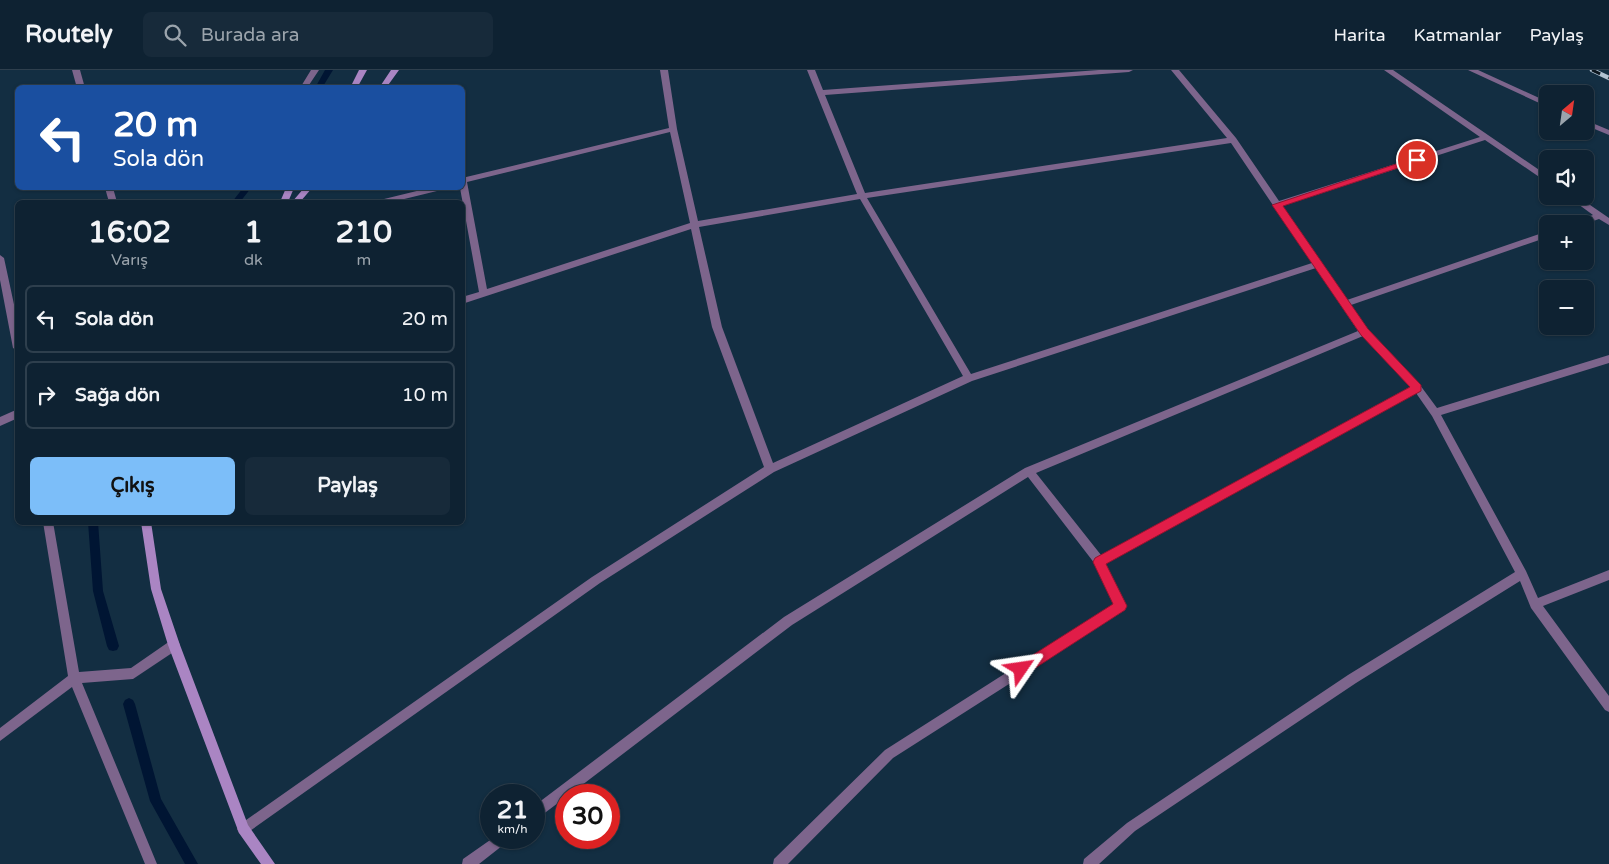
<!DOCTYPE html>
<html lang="tr">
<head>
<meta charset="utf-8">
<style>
  body { margin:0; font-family:"Varela Round",sans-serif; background:#172a3a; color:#f1f3f6; height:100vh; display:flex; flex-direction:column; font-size:19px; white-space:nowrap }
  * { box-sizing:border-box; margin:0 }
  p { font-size:16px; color:#9ba4ac }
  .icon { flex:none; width:28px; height:28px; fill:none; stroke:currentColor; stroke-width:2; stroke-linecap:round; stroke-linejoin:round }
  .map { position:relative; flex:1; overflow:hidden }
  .side { position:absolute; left:15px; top:130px; width:450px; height:325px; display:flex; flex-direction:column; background:#0e2232; border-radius:8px; box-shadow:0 1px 4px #0004,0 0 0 1px #2e3f4d }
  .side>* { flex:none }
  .guide { position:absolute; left:15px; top:15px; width:450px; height:105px; border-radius:8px; box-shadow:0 1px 4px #0004,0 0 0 1px #2e3f4d; background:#1a4fa0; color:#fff; overflow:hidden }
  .needle { width:32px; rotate:29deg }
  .fabs { position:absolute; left:1539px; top:15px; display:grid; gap:10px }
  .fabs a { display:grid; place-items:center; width:55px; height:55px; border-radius:8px; background:#0e2232; box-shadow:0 1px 4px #0004,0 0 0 1px #2e3f4d; font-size:25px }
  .speed { position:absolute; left:480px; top:714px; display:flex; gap:10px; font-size:25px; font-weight:700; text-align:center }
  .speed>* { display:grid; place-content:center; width:65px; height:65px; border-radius:50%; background:#0e2232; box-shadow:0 1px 4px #0004,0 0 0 1px #2e3f4d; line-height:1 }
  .speed small { font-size:12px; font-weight:400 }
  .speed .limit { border:8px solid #d22; background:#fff; color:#111 }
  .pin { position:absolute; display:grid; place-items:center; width:42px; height:42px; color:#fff; margin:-21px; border:2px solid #fff; border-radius:50%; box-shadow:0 1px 5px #0007 }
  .me { position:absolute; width:55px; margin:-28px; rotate:58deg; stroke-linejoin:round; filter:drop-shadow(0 0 4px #0008) }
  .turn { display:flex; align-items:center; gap:18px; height:105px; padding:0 15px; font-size:22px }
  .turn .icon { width:65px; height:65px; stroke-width:2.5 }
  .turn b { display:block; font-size:35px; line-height:42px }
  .eta { display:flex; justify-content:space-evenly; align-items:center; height:85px; text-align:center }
  .eta b { font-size:30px; font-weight:700; line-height:35px }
  .cta { display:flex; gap:10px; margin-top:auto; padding:10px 15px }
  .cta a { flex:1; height:58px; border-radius:8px; background:#7cbef9; color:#111; font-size:20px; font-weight:700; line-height:58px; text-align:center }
  .cta a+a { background:#172a3a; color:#f1f3f6 }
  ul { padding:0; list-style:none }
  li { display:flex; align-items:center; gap:15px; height:68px; margin:0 10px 8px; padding:0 5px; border:2px solid #2e3f4d; border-radius:8px }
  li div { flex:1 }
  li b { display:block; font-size:19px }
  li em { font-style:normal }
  header { display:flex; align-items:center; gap:30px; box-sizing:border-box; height:70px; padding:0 25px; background:#0e2232; border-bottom:1px solid #2e3f4d }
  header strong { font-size:24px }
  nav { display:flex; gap:28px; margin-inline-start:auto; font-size:18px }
  .search { width:350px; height:45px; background:#172a3a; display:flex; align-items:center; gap:12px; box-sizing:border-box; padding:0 18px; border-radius:8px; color:#9ba4ac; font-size:19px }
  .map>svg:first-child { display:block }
</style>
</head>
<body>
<header>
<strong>Routely</strong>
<div class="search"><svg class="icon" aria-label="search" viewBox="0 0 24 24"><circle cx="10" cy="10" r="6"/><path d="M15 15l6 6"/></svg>Burada ara</div>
<nav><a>Harita</a><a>Katmanlar</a><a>Paylaş</a></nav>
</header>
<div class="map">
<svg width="1609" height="794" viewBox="0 0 1609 794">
  <rect width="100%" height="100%" fill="#132e42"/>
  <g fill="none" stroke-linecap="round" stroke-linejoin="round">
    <path fill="#001533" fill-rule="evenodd" d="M325,0H333L322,18H315Z
      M243,118H251L240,132H232Z
      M88,452H98L103,521L119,576L117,580L113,581L109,580L107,576L93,521Z
      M129,628L133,630L135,634L161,729L198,794H185L150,731L123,634L125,630Z"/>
    <path fill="#7d658c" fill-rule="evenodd" d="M72,0H80L85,18H77Z
      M311,0H319L307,18H300Z
      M660,0H668L677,59L698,151L857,124L807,0H815L823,20L1099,0H1133L1129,2L825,25L865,123L1227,68L1171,0H1179L1236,68L1279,131L1480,67L1384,0H1393L1548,106V113L1485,70L1282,136L1347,230L1548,161V167L1351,235L1367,260L1420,315L1437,338L1609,285V293L1441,345L1526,501L1538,528L1609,500V510L1543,536L1609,626V642L1605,640L1531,538L1520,511L1356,613L1135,761L1099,794H1083L1084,789L1127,753L1348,605L1515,502L1432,346L1416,323L1105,493L1126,536L1125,540L893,688L788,794H773L774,789L885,680L1114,534L1095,494L1028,407L792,555L569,725H566V727L538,748L534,750V736L784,547L1025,398L1358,261L1316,198L972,311L774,402L600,513L247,763L243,765L239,763L237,759L239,755L592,507L764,397L712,257L691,159L462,234V227L479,222L460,118H462V108L669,58ZM670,62L690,153L487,219L467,112ZM1231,73L1312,193L971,304L867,128ZM860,129L963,306L773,393L722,257L699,157ZM1363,266L1410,317L1101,485L1036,403Z
      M1468,0H1478L1548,32V37Z
      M1585,50L1609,60V65L1585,55Z
      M105,118H113L117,132H109Z
      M429,118H442L441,120L392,132H379L380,130Z
      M1567,126H1577L1609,148V155L1599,149L1585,154H1572L1573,152L1593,145Z
      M0,185L4,188L18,253V281L13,278L0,210Z
      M18,339V348L0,356V347Z
      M43,452H53L79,602L131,598L170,571L174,570L178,571L180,575L178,579L133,609L82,613L157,794H145L72,617L0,671V658L68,606Z
      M493,768H509L507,772L479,794H462L463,789Z"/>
    <path fill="#aa85c3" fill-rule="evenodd" d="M359,0H367L357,18H350Z
      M391,0H399L386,18H379Z
      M286,118H294L288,132H280Z
      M304,118H312L300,132H292Z
      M141,452H151L161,519L180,575L248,755L275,794H261L239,763L168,575L151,519Z"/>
    <g stroke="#b0c1d0" stroke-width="4.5">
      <path id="rail" d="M1592,0L1609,8"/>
    </g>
    <use href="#rail" stroke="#0a151e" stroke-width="3" stroke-dasharray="9" stroke-linecap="butt"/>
  </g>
  <path fill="#e11d48" stroke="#92132f" d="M1414,88L1422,90L1283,136L1368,259L1421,315V321L1106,494L1127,536L1125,540L1026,604L1021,605L1017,604L1015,599L1017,595L1113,534L1093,492L1095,488L1410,317L1361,265L1272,135Z"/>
</svg>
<div class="fabs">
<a><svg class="needle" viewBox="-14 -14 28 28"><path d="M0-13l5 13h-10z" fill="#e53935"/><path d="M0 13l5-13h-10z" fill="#9ba4ac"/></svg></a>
<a><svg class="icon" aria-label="sound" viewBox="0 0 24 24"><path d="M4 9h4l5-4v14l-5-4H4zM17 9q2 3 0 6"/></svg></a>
<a>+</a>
<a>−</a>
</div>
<div class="speed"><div>21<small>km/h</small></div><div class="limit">30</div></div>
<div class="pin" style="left:1417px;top:90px;background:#d93025"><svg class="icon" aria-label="arrive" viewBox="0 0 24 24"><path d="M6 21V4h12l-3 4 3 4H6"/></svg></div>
<svg class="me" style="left:1021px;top:599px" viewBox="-20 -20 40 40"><path d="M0-17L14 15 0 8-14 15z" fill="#e11d48" stroke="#fff" stroke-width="4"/></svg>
<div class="guide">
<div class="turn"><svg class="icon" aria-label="left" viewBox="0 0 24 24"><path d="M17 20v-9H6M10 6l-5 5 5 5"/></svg><div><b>20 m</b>Sola dön</div></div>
</div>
<section class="side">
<div class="eta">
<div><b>16:02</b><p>Varış</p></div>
<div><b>1</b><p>dk</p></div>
<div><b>210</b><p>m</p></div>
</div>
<ul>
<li><svg class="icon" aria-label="left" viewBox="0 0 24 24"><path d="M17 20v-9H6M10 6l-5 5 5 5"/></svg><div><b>Sola dön</b></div><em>20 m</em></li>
<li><svg class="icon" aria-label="right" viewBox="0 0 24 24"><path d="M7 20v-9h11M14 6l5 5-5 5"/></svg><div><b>Sağa dön</b></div><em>10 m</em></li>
</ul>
<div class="cta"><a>Çıkış</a><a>Paylaş</a></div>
</section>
</div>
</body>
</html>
